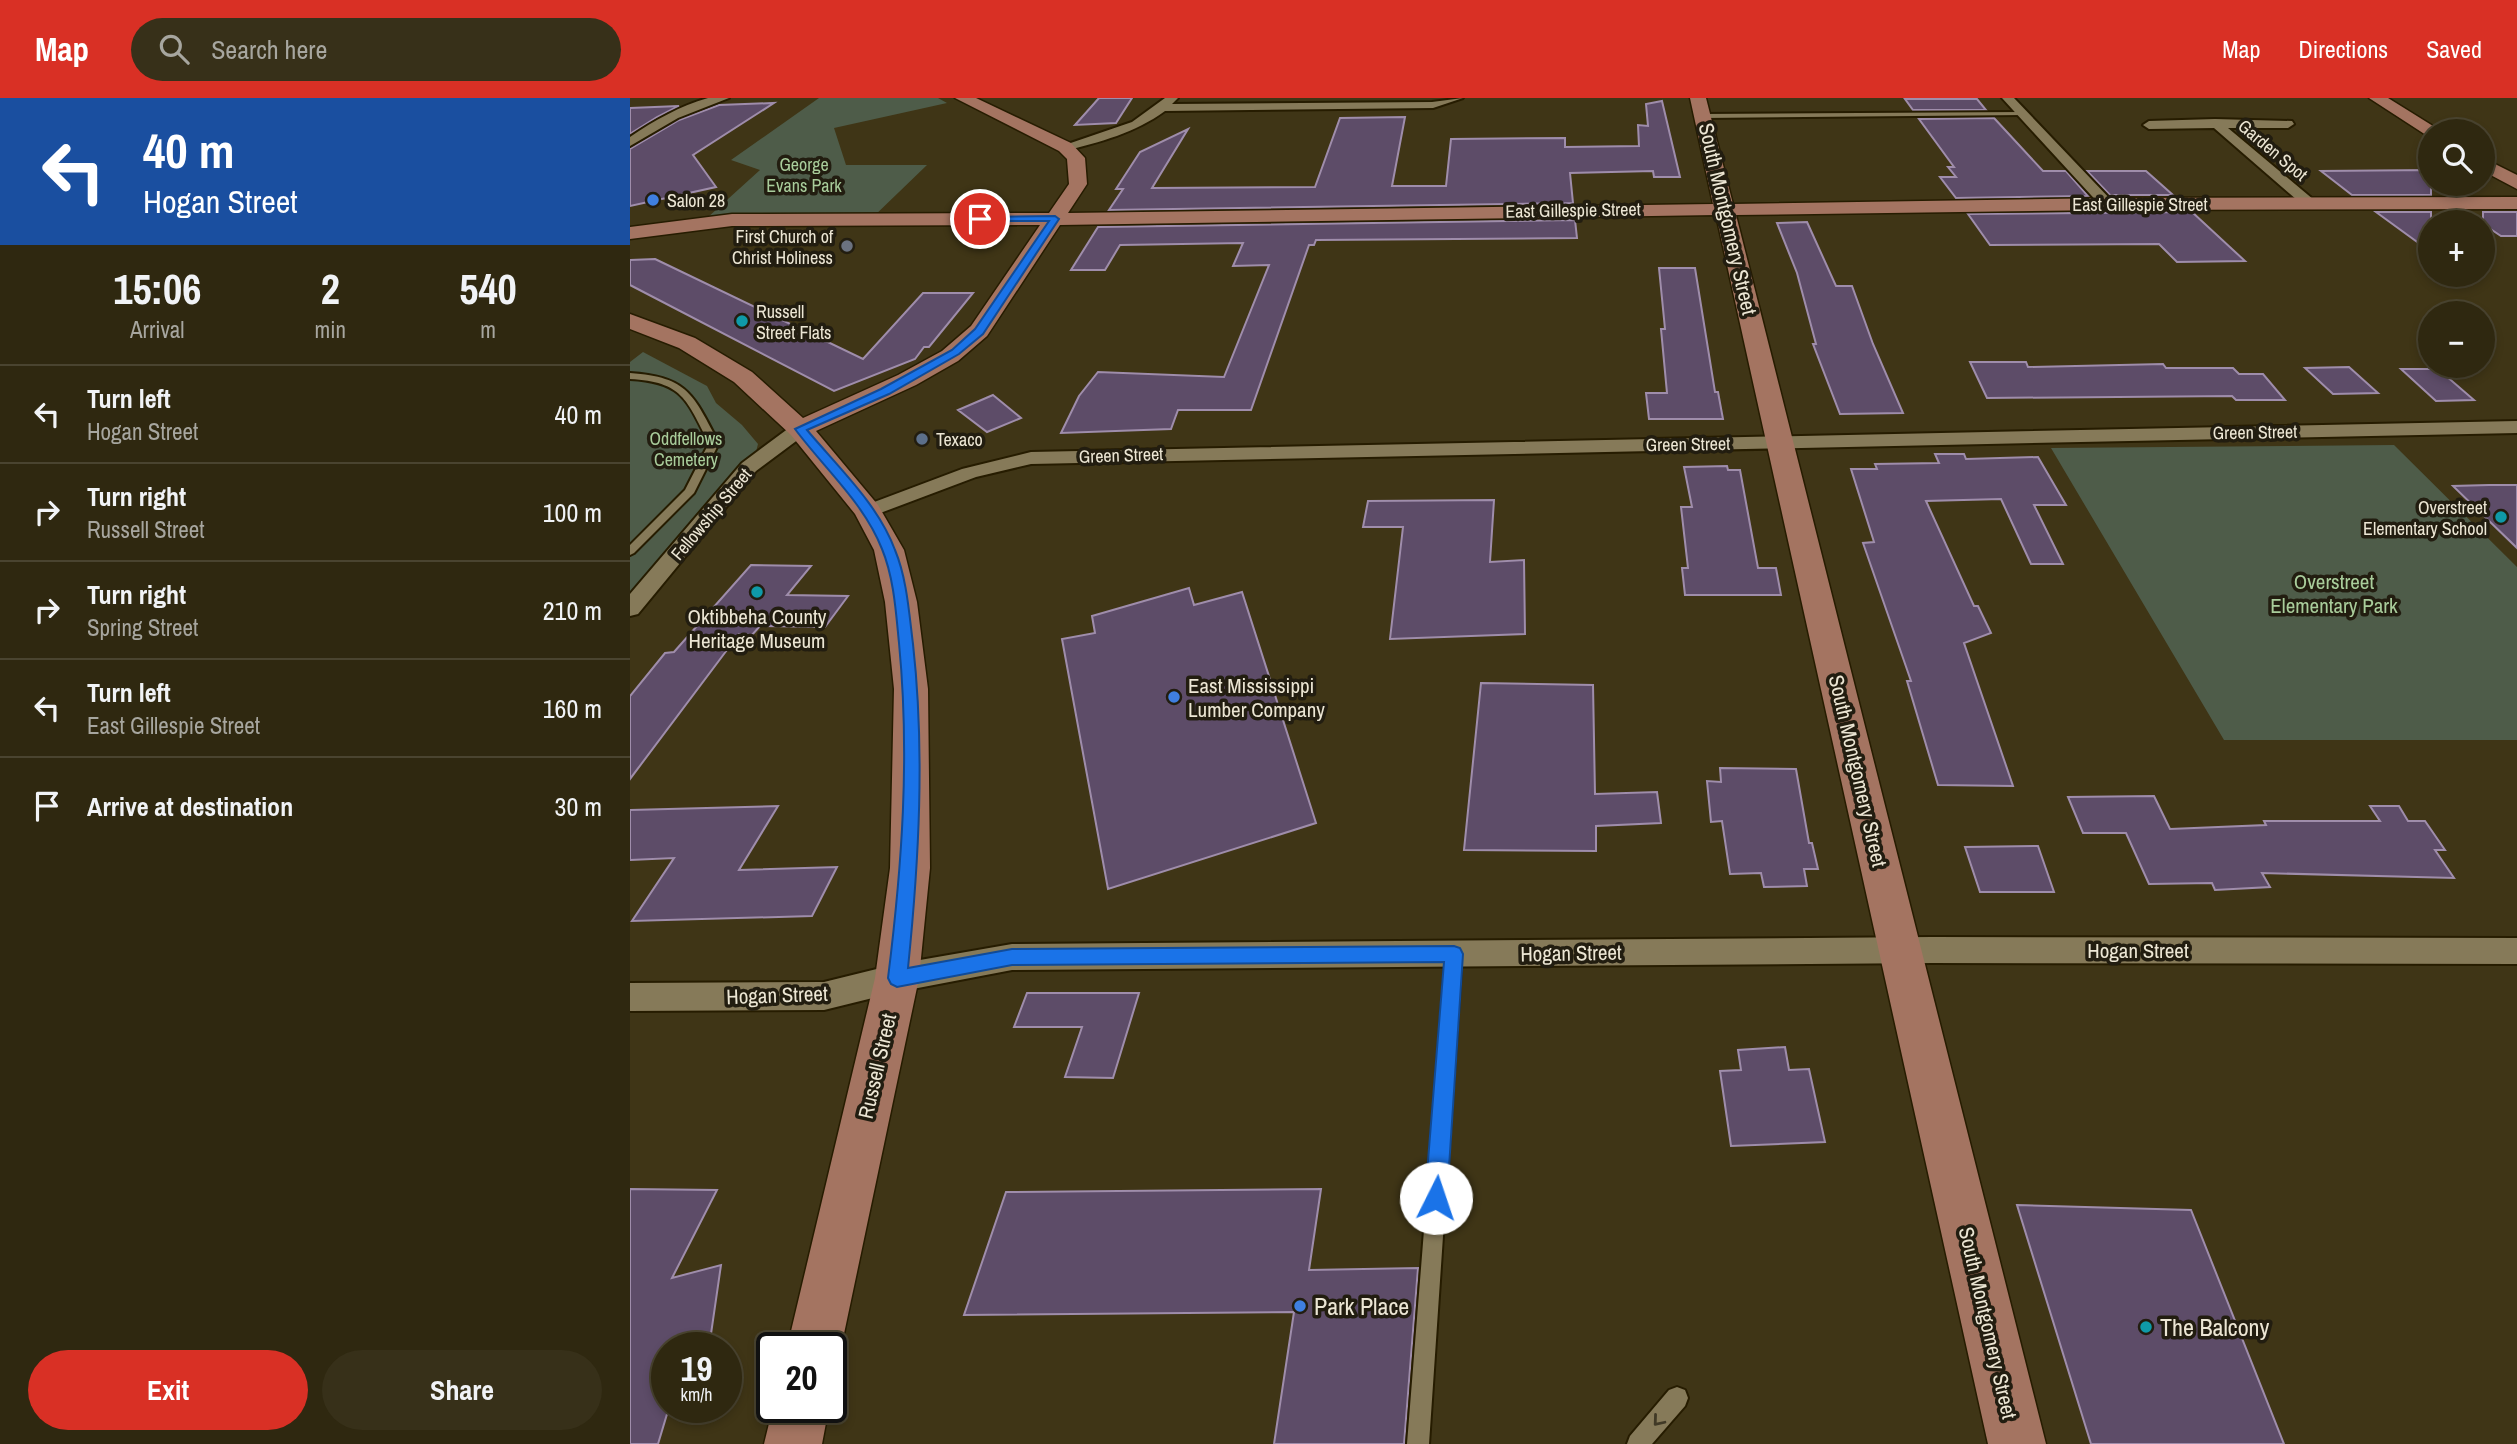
<!DOCTYPE html>
<html lang="en">
<head>
<meta charset="utf-8">
<style>
  body { margin:0; font-family:"Archivo Narrow",sans-serif; background:#373019; color:#f1f3f6; height:100vh; display:flex; flex-direction:column; font-size:26px; white-space:nowrap }
  * { box-sizing:border-box; margin:0 }
  p { font-size:23px; color:#a7a69f }
  .icon { flex:none; width:38px; height:38px; fill:none; stroke:currentColor; stroke-width:2; stroke-linecap:round; stroke-linejoin:round }
  .map { position:relative; flex:1; overflow:hidden }
  .drawer { display:flex; flex-direction:column; background:#2f2810; width:630px }
  .drawer>* { flex:none }
  .guide { background:#1a4fa0; color:#fff; overflow:hidden }
  .fabs { position:absolute; left:1788px; top:21px; display:grid; gap:14px }
  .fabs a { display:grid; place-items:center; width:77px; height:77px; border-radius:50%; background:#2f2810; box-shadow:0 4px 10px #0003,0 0 0 2px #4a4430; font-size:35px }
  .speed { position:absolute; left:21px; top:1234px; display:flex; gap:14px; font-size:35px; font-weight:700; text-align:center }
  .speed>* { display:grid; place-content:center; width:91px; height:91px; border-radius:50%; background:#2f2810; box-shadow:0 4px 10px #0003,0 0 0 2px #4a4430; line-height:1 }
  .speed small { font-size:18px; font-weight:400 }
  .speed .limit { border:4px solid #111; border-radius:10px; background:#fff; color:#111 }
  .pin { position:absolute; display:grid; place-items:center; width:60px; height:60px; color:#fff; margin:-30px; border:4px solid #fff; border-radius:50%; box-shadow:0 2px 7px #0007 }
  .me { position:absolute; width:77px; margin:-38px; rotate:4deg; stroke-linejoin:round; filter:drop-shadow(0 0 5px #0008) }
  .turn { display:flex; align-items:center; gap:24px; height:147px; padding:0 28px; font-size:32px }
  .turn .icon { width:91px; height:91px; stroke-width:2.5 }
  .turn b { display:block; font-size:49px; line-height:60px }
  .eta { display:flex; justify-content:space-evenly; align-items:center; height:119px; text-align:center }
  .eta b { font-size:42px; font-weight:700; line-height:49px }
  .action { display:flex; gap:14px; margin-top:auto; padding:14px 28px }
  .action a { flex:1; height:80px; border-radius:42px; background:#d93025; color:#fff; font-size:28px; font-weight:700; line-height:80px; text-align:center }
  .action a+a { background:#373019; color:#f1f3f6 }
  ul { padding:0; list-style:none }
  li { display:flex; align-items:center; gap:21px; height:98px; padding:0 28px; border-top:2px solid #4a4430 }
  li div { flex:1 }
  li b { display:block; font-size:26px }
  li em { font-style:normal }
  header { display:flex; align-items:center; gap:42px; box-sizing:border-box; height:98px; padding:0 35px; background:#d93025; color:#fff }
  header strong { font-size:33px }
  nav { display:flex; gap:38px; margin-inline-start:auto; font-size:24px }
  .search { width:490px; height:63px; background:#373019; display:flex; align-items:center; gap:18px; box-sizing:border-box; padding:0 24px; border-radius:38px; color:#a7a69f; font-size:26px }
  main { display:flex; flex:1; min-height:0 }
  .map>svg:first-child { display:block }
</style>
</head>
<body>
<header>
<strong>Map</strong>
<div class="search"><svg class="icon" aria-label="search" viewBox="0 0 24 24"><circle cx="10" cy="10" r="6"/><path d="M15 15l6 6"/></svg>Search here</div>
<nav><a>Map</a><a>Directions</a><a>Saved</a></nav>
</header>
<main>
<section class="drawer">
<div class="guide">
<div class="turn"><svg class="icon" aria-label="left" viewBox="0 0 24 24"><path d="M17 20v-9H6M10 6l-5 5 5 5"/></svg><div><b>40 m</b>Hogan Street</div></div>
</div>
<div class="eta">
<div><b>15:06</b><p>Arrival</p></div>
<div><b>2</b><p>min</p></div>
<div><b>540</b><p>m</p></div>
</div>
<ul>
<li><svg class="icon" aria-label="left" viewBox="0 0 24 24"><path d="M17 20v-9H6M10 6l-5 5 5 5"/></svg><div><b>Turn left</b><p>Hogan Street</p></div><em>40 m</em></li>
<li><svg class="icon" aria-label="right" viewBox="0 0 24 24"><path d="M7 20v-9h11M14 6l5 5-5 5"/></svg><div><b>Turn right</b><p>Russell Street</p></div><em>100 m</em></li>
<li><svg class="icon" aria-label="right" viewBox="0 0 24 24"><path d="M7 20v-9h11M14 6l5 5-5 5"/></svg><div><b>Turn right</b><p>Spring Street</p></div><em>210 m</em></li>
<li><svg class="icon" aria-label="left" viewBox="0 0 24 24"><path d="M17 20v-9H6M10 6l-5 5 5 5"/></svg><div><b>Turn left</b><p>East Gillespie Street</p></div><em>160 m</em></li>
<li><svg class="icon" aria-label="arrive" viewBox="0 0 24 24"><path d="M6 21V4h12l-3 4 3 4H6"/></svg><div><b>Arrive at destination</b></div><em>30 m</em></li>
</ul>
<div class="action"><a>Exit</a><a>Share</a></div>
</section>
<div class="map">
<svg width="1887" height="1346" viewBox="0 0 1887 1346">
  <rect width="100%" height="100%" fill="#3f3516"/>
  <path fill="#4e5c49" d="M189,0H308L317,5L204,30L216,67H297L241,121L77,120L130,72L101,62Z
    M13,254L77,288L86,305L112,327L128,346L126,354L0,494V264Z
    M1764,347L1887,469V642H1594L1421,350Z"/>
  <path fill="#5d4c68" stroke="#9f8dab" stroke-width="2" d="M469,0H502L486,25L445,27Z
    M1275,1H1347L1356,12H1283Z
    M1032,3L1050,79H1024L1023,73L940,75L943,105L479,112L493,91H486L510,54L558,31L522,90L685,89L710,20L775,19L762,88H816L821,41L935,40V49L1009,48L1008,27L1018,28L1016,6Z
    M144,5L63,57L86,89L0,108V51L49,22L89,7Z
    M49,8L27,19L0,36V10Z
    M1364,20L1413,73H1436L1458,98L1326,100L1310,79H1326L1318,69H1324L1289,21Z
    M1801,72V97H1722L1691,73Z
    M1457,73H1516L1543,97H1480Z
    M1562,114L1615,163L1547,164L1529,146L1360,147L1338,116Z
    M1746,114H1801V154Z
    M1853,114H1887V138H1871L1853,126Z
    M945,122L947,140L686,142L684,147H679L621,312H548L541,331L431,335L449,298L468,274L594,279L639,167L603,168L613,145L490,147L475,172H441L468,129Z
    M1177,124L1206,188H1222L1243,246L1273,315L1210,316L1183,246H1186L1167,175L1147,125Z
    M25,161L233,261L293,195H343L299,249H294L285,261L204,293L0,187V162Z
    M1029,170H1065L1085,294H1088L1093,321H1019L1016,295H1037L1031,231H1035Z
    M1340,264H1396L1398,269L1533,266L1536,270H1603L1609,276H1633L1655,302H1606L1602,298L1357,300Z
    M1719,269L1748,295L1703,296L1675,270Z
    M1771,271H1808L1844,302L1806,303Z
    M363,297L391,320L357,334L328,312Z
    M1305,356H1334L1336,361L1408,359L1436,407H1404L1433,466H1401L1371,401L1296,403L1344,508H1348L1361,535L1334,545L1383,688L1308,687L1277,583H1281L1233,445L1244,444L1221,371H1247L1245,366L1309,365Z
    M1097,368L1098,372H1110L1128,470H1146L1151,497H1055L1052,470H1058L1051,409H1062L1054,369Z
    M1887,387V450L1823,388L1859,387Z
    M864,402L860,464L894,462L895,536L760,541L773,429H733L738,403Z
    M121,467L181,468L157,497L218,498L195,529L130,528L122,537L109,536L0,681V598L35,555L44,554Z
    M559,490L564,507L612,494L686,725L478,791L432,541L465,535L462,518Z
    M851,585L963,587L965,696L1027,694L1031,725L966,728V753L834,752Z
    M1090,670L1166,671L1179,745H1182L1188,771H1174L1177,788L1134,789L1131,775L1100,776L1092,723L1081,724L1077,683L1091,684Z
    M1524,698L1540,731L1636,727L1634,723H1750L1740,708H1769L1778,723H1795L1815,752H1805L1824,780L1632,775L1640,789L1585,792L1582,785L1519,786L1496,735H1453L1438,699Z
    M148,708L109,772L207,769L182,818L2,823L44,760L0,762V712Z
    M1408,748L1424,794H1350L1335,749Z
    M397,895H509L483,980L435,979L452,929H384Z
    M1155,949L1159,972L1179,971L1195,1044L1101,1048L1090,973L1111,972L1108,952Z
    M0,1091L87,1092L42,1180L91,1167L81,1236L58,1242L56,1250H37V1316L28,1346H0Z
    M691,1091L679,1172L788,1170L774,1346H644L664,1214L334,1217L376,1094Z
    M1387,1107L1561,1112L1654,1346H1461Z"/>
  <g fill="none" stroke-linecap="round" stroke-linejoin="round">
    <g stroke="#261c00" stroke-width="4">
      <path id="lane" d="M1392,14L1394,17L1073,20L1070,18L1073,16Z
        M0,275C59,279 63,297 89,345L64,395L4,455L0,457V447L55,392L79,345C56,301 53,284 0,281Z
        M824,849L830,851L832,856L799,1346H777L816,856L818,851Z
        M1047,1289L1055,1292L1058,1300L1055,1308L1022,1346H997L1000,1338L1039,1292Z"/>
    </g>
    <g stroke="#261c00" stroke-width="4">
      <path id="street" d="M78,0H99L48,20L0,48V39C25,22 50,8 78,0Z
        M535,0H548L542,6L802,4L833,0L803,10L535,13C505,35 470,44 435,53L429,49L502,24Z
        M1372,0H1384L1482,103V109H1472Z
        M1585,21L1662,23L1664,26L1658,30H1598L1684,102V108H1674L1584,30L1519,31L1513,27L1519,23Z
        M1887,323V335L401,366L346,379L245,417H231L228,413L231,409L332,371L401,354Z
        M170,325L177,327L179,331L177,335L126,373L8,516L0,518V496L112,365L163,327Z
        M1302,839L1887,840V866L1302,865L382,872L267,894L194,912L0,913V885L194,884L267,866L382,846Z"/>
    </g>
    <g stroke="#261c00" stroke-width="3">
      <path id="secondary" d="M325,0H346L441,45L455,60L457,86L438,115L1083,106L1060,0H1076L1103,106L1477,100L1887,99V111L1477,112L1106,117L1416,1346H1358L1086,117L430,127L357,238L328,263L286,287L186,333L248,407L274,452L287,504L298,591L300,770L289,880L211,1250L201,1270V1250H157L245,880L260,770L264,591L255,504L244,452L225,416L161,337L104,284L49,250L0,231V216L65,240L122,274L173,320L268,277L312,253L341,228L410,127L102,128L0,141V129L102,116L419,115L439,86L437,61L429,53Z
        M1739,0H1758L1811,33H1801V38L1796,37Z
        M1853,60L1887,77V91L1853,73Z
        M143,1309H199L192,1346H134Z"/>
    </g>
    <use href="#lane" fill="#867a59" fill-rule="evenodd"/>
    <use href="#street" fill="#867a59" fill-rule="evenodd"/>
    <use href="#secondary" fill="#a47461" fill-rule="evenodd"/>
  </g>
  <defs><path id="oneway-chevron" d="M-2-3.5L2.5 0L-2 3.5" fill="none" stroke-width="1.6" stroke-linecap="round" stroke-linejoin="round" transform="scale(1.75)"/></defs>
  <use stroke="#403926" href="#oneway-chevron" transform="translate(1028 1323) rotate(130)"/>
  <path fill="#1a73e8" stroke="#114b97" stroke-width="2" d="M347,119L425,118L429,121L353,236L329,256L259,296L177,332C208,369 248,406 265,452C277,481 279,515 283,546C295,654 289,762 278,870L382,851L824,848L830,850L833,856L817,1100L814,1108L806,1111L798,1108L795,1100L814,864L382,867L267,889L261,886L258,880C272,768 280,659 269,545C266,515 264,480 252,451C234,405 194,370 165,331L251,291L322,252L345,231L419,123H350Z"/>
  <g fill="#3f7fe0" stroke="#221d10" stroke-width="2.5">
    <circle cx="23" cy="102" r="7"/>
    <circle cx="544" cy="599" r="7"/>
    <circle cx="670" cy="1208" r="7"/>
  </g>
  <circle fill="#6b7280" stroke="#221d10" stroke-width="2.5" cx="217" cy="148" r="7"/>
  <g fill="#0f9aa8" stroke="#221d10" stroke-width="2.5">
    <circle cx="112" cy="223" r="7"/>
    <circle cx="1871" cy="419" r="7"/>
    <circle cx="127" cy="494" r="7"/>
    <circle cx="1516" cy="1229" r="7"/>
  </g>
  <circle fill="#5c6f8a" stroke="#221d10" stroke-width="2.5" cx="292" cy="341" r="7"/>
  <g text-anchor="middle" dominant-baseline="central" stroke-width="7" stroke-linejoin="round" paint-order="stroke">
    <g font-size="18" fill="#ece6d4" stroke="#221d10">
      <text transform="translate(1643 52) rotate(40)">Garden Spot</text>
      <text x="1510" y="106">East Gillespie Street</text>
      <text transform="translate(943 112) rotate(-1)">East Gillespie Street</text>
      <text transform="translate(1625 334) rotate(-1)">Green Street</text>
      <text transform="translate(1058 346) rotate(-1)">Green Street</text>
      <text transform="translate(491 357) rotate(-2)">Green Street</text>
      <text transform="translate(81 416) rotate(-50)">Fellowship Street</text>
    </g>
    <g font-size="18" fill="#a9cd9b" stroke="#221d10">
      <text x="174" y="66">George<tspan x="174" dy="21">Evans Park</tspan></text>
      <text x="56" y="340">Oddfellows<tspan x="56" dy="21">Cemetery</tspan></text>
    </g>
    <g font-size="18" fill="#ece6d4" stroke="#221d10" text-anchor="start">
      <text x="37" y="102">Salon 28</text>
      <text x="203" y="138" text-anchor="end">First Church of<tspan x="203" dy="21">Christ Holiness</tspan></text>
      <text x="126" y="213">Russell<tspan x="126" dy="21">Street Flats</tspan></text>
      <text x="306" y="341">Texaco</text>
      <text x="1857" y="409" text-anchor="end">Overstreet<tspan x="1857" dy="21">Elementary School</tspan></text>
    </g>
    <g font-size="21" fill="#ece6d4" stroke="#221d10">
      <text transform="translate(1098 121) rotate(77)">South Montgomery Street</text>
      <text transform="translate(1228 673) rotate(77)">South Montgomery Street</text>
      <text x="1508" y="852">Hogan Street</text>
      <text transform="translate(941 855) rotate(-1)">Hogan Street</text>
      <text transform="translate(147 897) rotate(-2)">Hogan Street</text>
      <text transform="translate(247 968) rotate(-77)">Russell Street</text>
      <text transform="translate(1358 1225) rotate(77)">South Montgomery Street</text>
    </g>
    <g font-size="21" fill="#a9cd9b" stroke="#221d10">
      <text x="1704" y="483">Overstreet<tspan x="1704" dy="24">Elementary Park</tspan></text>
    </g>
    <g font-size="21" fill="#ece6d4" stroke="#221d10">
      <text x="127" y="518">Oktibbeha County<tspan x="127" dy="24">Heritage Museum</tspan></text>
      <text x="558" y="587" text-anchor="start">East Mississippi<tspan x="558" dy="24">Lumber Company</tspan></text>
    </g>
    <g font-size="24" fill="#ece6d4" stroke="#221d10" text-anchor="start">
      <text x="684" y="1208">Park Place</text>
      <text x="1530" y="1229">The Balcony</text>
    </g>
  </g>
</svg>
<div class="fabs">
<a><svg class="icon" aria-label="search" viewBox="0 0 24 24"><circle cx="10" cy="10" r="6"/><path d="M15 15l6 6"/></svg></a>
<a>+</a>
<a>−</a>
</div>
<div class="speed"><div>19<small>km/h</small></div><div class="limit">20</div></div>
<div class="pin" style="left:350px;top:121px;background:#d93025"><svg class="icon" aria-label="arrive" viewBox="0 0 24 24"><path d="M6 21V4h12l-3 4 3 4H6"/></svg></div>
<svg class="me" style="left:806px;top:1100px" viewBox="-20 -20 40 40"><circle r="19" fill="#fff"/><path d="M0-13L10 11 0 6-10 11z" fill="#1a73e8"/></svg>
</div>
</main>
</body>
</html>
